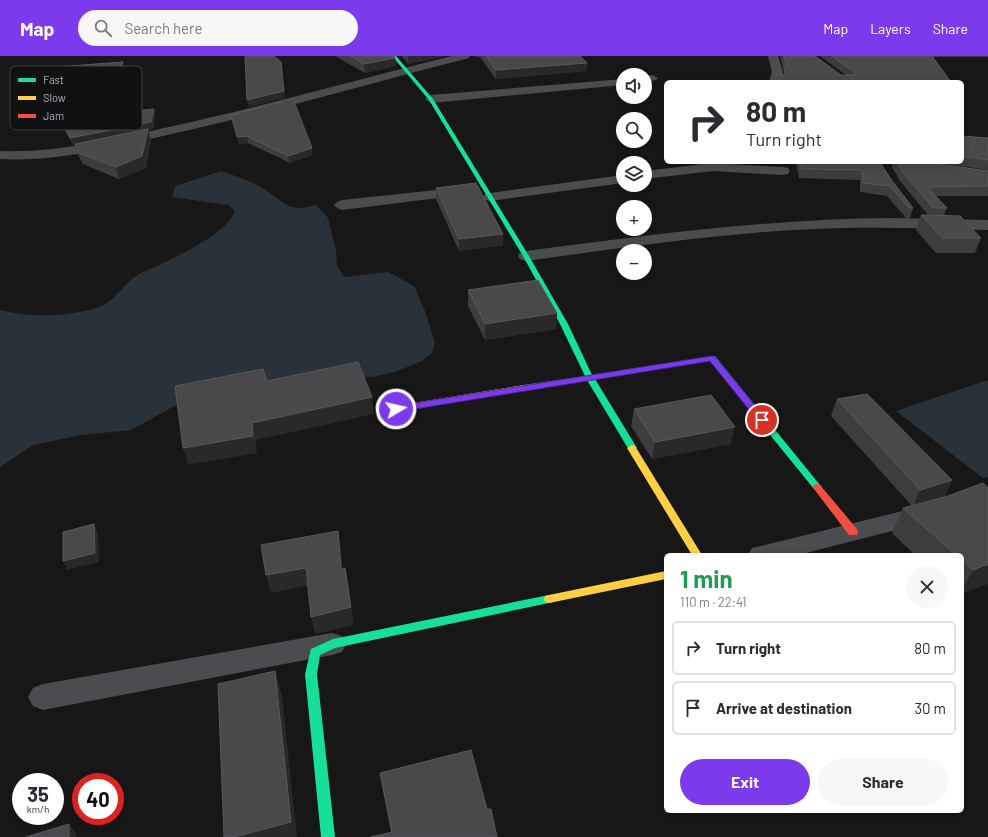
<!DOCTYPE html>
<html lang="en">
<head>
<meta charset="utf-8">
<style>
  body { margin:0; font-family:Barlow,sans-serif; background:#f7f7f7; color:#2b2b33; height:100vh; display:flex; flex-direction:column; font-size:15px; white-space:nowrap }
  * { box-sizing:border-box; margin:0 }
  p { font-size:13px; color:#7c7c81 }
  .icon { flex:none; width:22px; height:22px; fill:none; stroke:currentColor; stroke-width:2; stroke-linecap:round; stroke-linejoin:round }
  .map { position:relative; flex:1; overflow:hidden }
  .drawer { position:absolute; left:664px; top:497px; width:300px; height:260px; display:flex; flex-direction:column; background:#fff; border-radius:6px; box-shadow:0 2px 6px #0003 }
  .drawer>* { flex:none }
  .top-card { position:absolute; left:664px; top:24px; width:300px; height:84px; border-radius:6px; box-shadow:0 2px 6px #0003; background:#fff; color:#2b2b33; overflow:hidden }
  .controls { position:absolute; left:616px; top:12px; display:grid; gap:8px }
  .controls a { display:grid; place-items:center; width:36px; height:36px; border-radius:50%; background:#fff; box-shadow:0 2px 6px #0003; font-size:20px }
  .speed { position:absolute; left:12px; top:717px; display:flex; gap:8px; font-size:20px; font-weight:700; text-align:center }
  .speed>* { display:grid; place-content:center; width:52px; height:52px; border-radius:50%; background:#fff; box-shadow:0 2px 6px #0003; line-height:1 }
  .speed small { font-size:10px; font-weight:400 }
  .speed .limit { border:6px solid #d22; background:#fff; color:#111 }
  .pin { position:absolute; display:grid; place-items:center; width:34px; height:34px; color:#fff; margin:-17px; border:2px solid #fff; border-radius:50%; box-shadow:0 1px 4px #0007 }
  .me { position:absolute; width:44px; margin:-22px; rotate:81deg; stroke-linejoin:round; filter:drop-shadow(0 0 3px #0008) }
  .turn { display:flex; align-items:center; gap:14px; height:84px; padding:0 16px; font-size:18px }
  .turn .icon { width:52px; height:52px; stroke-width:2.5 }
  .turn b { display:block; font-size:28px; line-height:34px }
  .round { display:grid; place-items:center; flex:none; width:42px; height:42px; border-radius:21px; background:#f7f7f7 }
  .head { display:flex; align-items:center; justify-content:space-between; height:68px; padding:0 16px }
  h1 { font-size:24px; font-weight:700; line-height:30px; color:#1e9e55 }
  .cta { display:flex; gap:8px; margin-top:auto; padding:8px 16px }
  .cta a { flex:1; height:46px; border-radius:24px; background:#7c3aed; color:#fff; font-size:16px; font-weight:700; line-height:46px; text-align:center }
  .cta a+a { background:#f7f7f7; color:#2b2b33 }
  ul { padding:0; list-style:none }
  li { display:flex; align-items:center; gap:12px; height:54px; margin:0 8px 6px; padding:0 8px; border:2px solid #e1e1e2; border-radius:6px }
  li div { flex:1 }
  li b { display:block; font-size:15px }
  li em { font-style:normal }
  header { display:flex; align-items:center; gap:24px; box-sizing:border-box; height:56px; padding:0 20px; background:#7c3aed; color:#fff }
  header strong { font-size:19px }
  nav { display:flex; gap:22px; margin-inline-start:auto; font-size:14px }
  .search { width:280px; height:36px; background:#f7f7f7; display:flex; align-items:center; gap:10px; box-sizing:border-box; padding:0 14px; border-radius:22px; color:#7c7c81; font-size:15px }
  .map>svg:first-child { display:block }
</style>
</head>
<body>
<header>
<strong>Map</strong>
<div class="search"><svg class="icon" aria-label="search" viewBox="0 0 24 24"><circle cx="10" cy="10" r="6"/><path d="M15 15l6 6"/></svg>Search here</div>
<nav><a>Map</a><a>Layers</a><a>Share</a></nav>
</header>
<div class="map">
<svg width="988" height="781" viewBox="0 0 988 781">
  <rect width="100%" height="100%" fill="#171717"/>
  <path fill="#2a3239" d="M221,115C236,120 251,125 264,133C286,147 287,157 316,149L328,162L336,195L337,210L344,221L388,216L414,230L425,255L435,287L432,297L422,305L395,316L373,321L337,320L274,324L205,333L131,374L81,379L33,389L0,411V254C31,262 68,261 99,251C114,246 123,229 136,220C141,216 149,214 155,211C177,200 227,178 235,155L228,149L172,141L175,130Z
    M988,324V420L983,422L896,355Z"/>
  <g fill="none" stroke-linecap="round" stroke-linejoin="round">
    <path fill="#4b4c50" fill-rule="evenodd" d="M452,0H470L469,2C368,28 268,57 167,79C112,92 57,106 0,103V95C56,97 110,84 164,72C261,51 356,24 452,0Z
      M768,0H778L783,16L781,26H769L772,16Z
      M652,19L658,22L656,24L645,26V20Z
      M623,23V29L431,47L425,43L431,39Z
      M713,107L783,111L788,112L790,115L788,118L783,119L713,115L645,123V115Z
      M623,119V127L490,145L485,144L483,141L485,138L490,137Z
      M465,131L470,132L472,135L470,138L342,154L337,152L334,149L337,146L342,144Z
      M891,162L988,164V174C923,172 859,170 794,174C704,179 615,193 526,205L520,203L518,200L520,197L526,195C648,179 768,163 891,162Z
      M927,449L935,452L939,458L935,464L798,499H748L752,492L761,490Z
      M332,577L342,580L346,588L342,596L332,599L43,654L33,650L28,641L33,632L43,628Z"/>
    <path fill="#16e098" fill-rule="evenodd" d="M392,0H396L433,43L529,200L568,268L592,319L715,300L820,429L822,431L820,433H814L710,305L595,323L637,392L632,395L629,394L587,324L524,335L521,334L520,332L524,329L585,320L560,268L523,200L429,44Z
      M549,539L553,540L554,543L553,546L549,547L335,592L320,599L317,618L335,781H321L305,618L311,593L333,583Z"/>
    <path fill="#ffcf43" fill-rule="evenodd" d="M524,329L528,332L527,334L395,356L391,353L395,350Z
      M632,389L635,390L702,499H692L627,392Z
      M666,515V523L549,547L545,546L544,543L545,540L549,539Z"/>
    <path fill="#f24e42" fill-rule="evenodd" d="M817,428L820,429L857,473L858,476L857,479H849L814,433L812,431L814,429Z"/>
  </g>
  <path fill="#3d3d3f" d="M335,0H394L395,2L396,10L365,17Z
    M402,0H445L408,8Z
    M472,0H580L587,7L586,15L496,23L480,1Z
    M780,0H815L841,19H846L820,0H988V1H933L951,26H777L779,19H784V16Z
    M124,12L115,49L155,59L153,73L148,74L151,84L146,112L119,123L83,108L78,99L75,88L73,89L50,46L48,40Z
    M231,59L312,99L290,107L248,87L239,88Z
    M962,80L988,82V114L935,106H962Z
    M796,106H880L890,122L913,152L910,162H906L887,140L860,136V124L799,122Z
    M893,106H926L988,115V140H936L947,152L944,159L981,182L975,197H936L916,174L921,159H928L900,125L892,111Z
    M436,132L503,189L459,195L436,143Z
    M468,234L557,257L556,273L485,284L468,250Z
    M837,343L952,424L944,442L988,527L962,538V499H915L892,477L903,452L912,450L831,360Z
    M634,353L731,388L652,403L631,370Z
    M380,717L487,753L391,776Z"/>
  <path fill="#29292a" d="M408,0H445L408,8Z
    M395,2L396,10L365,17L364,8Z
    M123,6L124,12L113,56L111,50Z
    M587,7L586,15L496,23V14Z
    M282,12L285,42L249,51L247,44Z
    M132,48L134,54L132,55Z
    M154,53L155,59L153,73L148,74L151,84L146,112L119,123L116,111L83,87L73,89L70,82Z
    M247,80L248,87L239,88L237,81Z
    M312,92V99L290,107L288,100Z
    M503,178V189L459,195V183Z
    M557,257L556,273L485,284V268Z
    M372,341L374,358L256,384L257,397L188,409L183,392L252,367Z
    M735,371L731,388L652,403L655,386Z
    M952,424L944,442L913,451L920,434Z
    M94,468L98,477L99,506L67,514L63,505Z
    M338,475L341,492L344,531L341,513Z
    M988,508V527L962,538V534L973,514Z
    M306,512L310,529L271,537L266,519Z
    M345,512L354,569L315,578L311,561Z
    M275,615L282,640L297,781H234Z
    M69,768L78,781H69Z"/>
  <path fill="#49494c" stroke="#58595d" d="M245,0H274L281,6L284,35L247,44Z
    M350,0H394L395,2L364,8Z
    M486,0H580L587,7L496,14Z
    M784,0H815L841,19H855L857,18L832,0H932L951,26H779V19H784L786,8Z
    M123,6L111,50L132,48V55L154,53L151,66L70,82L48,40L56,11Z
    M293,43L312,92L288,100L247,80L237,81L231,59Z
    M148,73L142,100L116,111L79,97L75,88Z
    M962,80L988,82V104L962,100Z
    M800,106H880L890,122L913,152H909L890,130L863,127L862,114L801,113Z
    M897,106H926L988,115V130L927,131L947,152H933L903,116Z
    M476,127L503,178L459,183L436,132Z
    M921,159L960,160L981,182H942Z
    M538,224L557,257L485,268L468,234Z
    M358,306L372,341L252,367L253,380L183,392L175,330L263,313L267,325Z
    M867,338L952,424L920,434L837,343Z
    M711,339L735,371L655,386L634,353Z
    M983,427L988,432V508L973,514L962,504V499H956L903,452L945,441Z
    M94,468L95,497L63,505V476Z
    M338,475L341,513L345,512L351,551L311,561L306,512L266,519L261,489Z
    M275,615L291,766L234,781H224L218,628Z
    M471,694L487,753H491L497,781H371L392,776L380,717Z
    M69,768V781H26Z"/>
  <path fill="#7c3aed" stroke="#51269a" d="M712,300L715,301L766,363V366H759L710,305L396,356L391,353L396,350Z"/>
  <rect x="10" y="10" width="132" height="64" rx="6" fill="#111113" stroke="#3e4045" stroke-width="1"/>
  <rect x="18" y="22" width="18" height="4" fill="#16e098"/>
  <rect x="18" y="40" width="18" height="4" fill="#ffcf43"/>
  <rect x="18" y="58" width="18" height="4" fill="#f24e42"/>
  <g font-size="11" fill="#a8adb8">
    <text x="43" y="28">Fast</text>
    <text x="43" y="46">Slow</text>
    <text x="43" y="64">Jam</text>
  </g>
</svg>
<div class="controls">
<a><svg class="icon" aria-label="sound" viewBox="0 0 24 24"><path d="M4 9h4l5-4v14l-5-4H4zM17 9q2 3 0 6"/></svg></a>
<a><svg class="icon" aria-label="search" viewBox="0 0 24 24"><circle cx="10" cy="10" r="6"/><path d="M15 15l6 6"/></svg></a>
<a><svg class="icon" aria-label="layers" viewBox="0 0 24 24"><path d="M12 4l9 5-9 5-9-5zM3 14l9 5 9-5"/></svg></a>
<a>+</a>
<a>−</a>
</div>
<div class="speed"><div>35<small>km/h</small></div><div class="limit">40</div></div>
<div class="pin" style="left:762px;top:364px;background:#d93025"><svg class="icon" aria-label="arrive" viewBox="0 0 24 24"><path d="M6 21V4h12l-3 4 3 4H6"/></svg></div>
<svg class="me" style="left:396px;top:353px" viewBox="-20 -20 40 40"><circle r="17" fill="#7c3aed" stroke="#fff" stroke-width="3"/><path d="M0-11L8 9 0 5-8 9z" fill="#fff"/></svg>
<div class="top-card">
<div class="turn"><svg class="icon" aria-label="right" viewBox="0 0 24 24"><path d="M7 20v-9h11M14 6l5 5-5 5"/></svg><div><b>80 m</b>Turn right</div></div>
</div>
<section class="drawer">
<div class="head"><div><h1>1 min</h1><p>110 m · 22:41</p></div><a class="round"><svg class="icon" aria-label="close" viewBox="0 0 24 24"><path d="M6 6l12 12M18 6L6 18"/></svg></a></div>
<ul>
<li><svg class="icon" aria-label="right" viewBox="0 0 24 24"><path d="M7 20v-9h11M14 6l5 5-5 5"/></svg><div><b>Turn right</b></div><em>80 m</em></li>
<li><svg class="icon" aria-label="arrive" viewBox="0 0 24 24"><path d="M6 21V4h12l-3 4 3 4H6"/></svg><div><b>Arrive at destination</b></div><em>30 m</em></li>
</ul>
<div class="cta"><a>Exit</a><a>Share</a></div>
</section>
</div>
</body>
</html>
